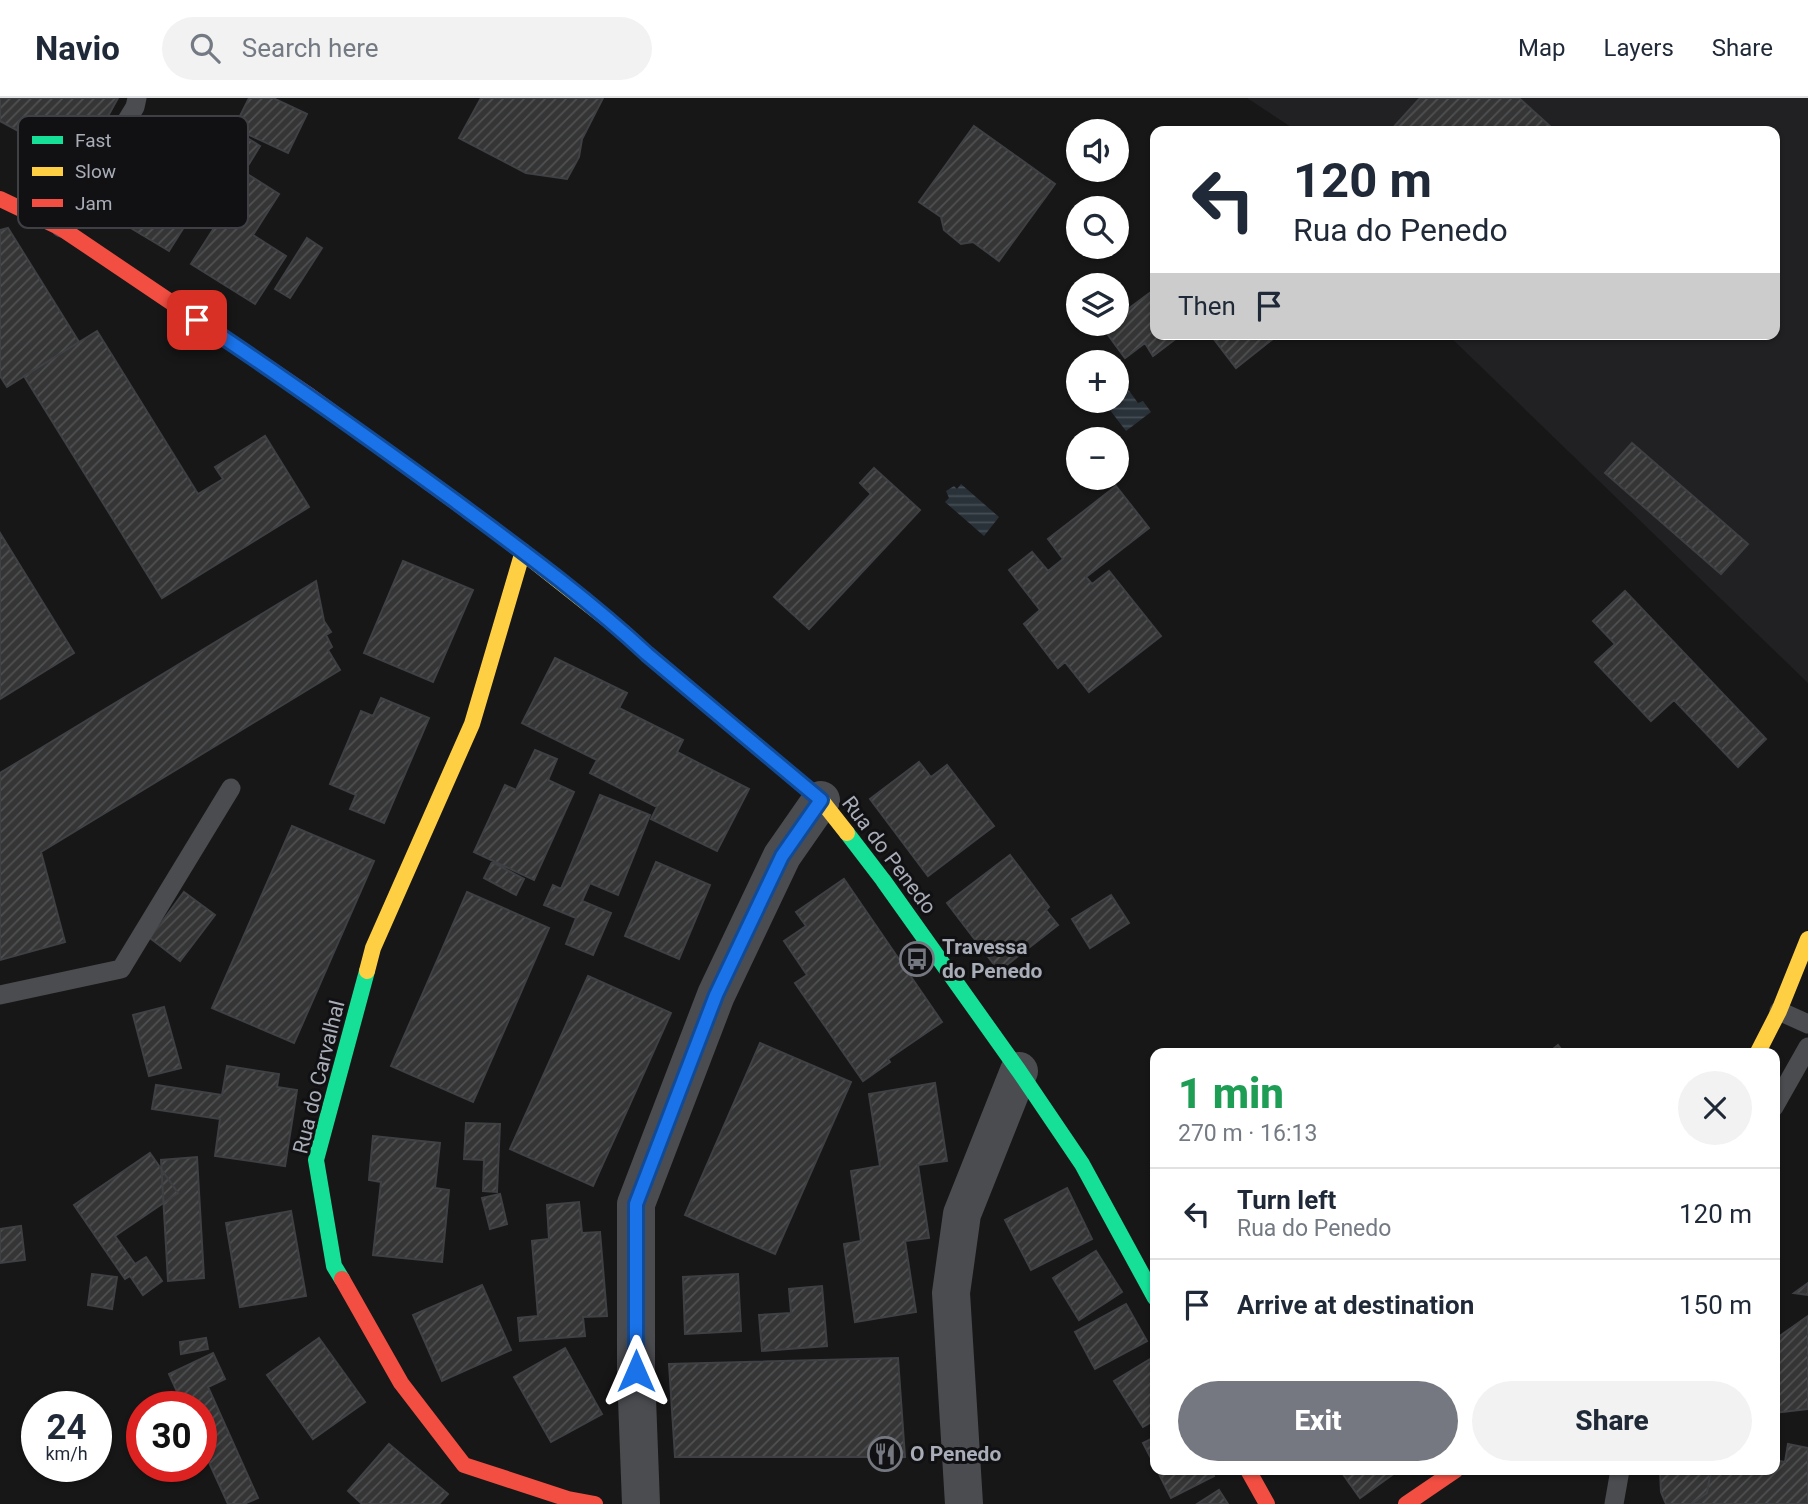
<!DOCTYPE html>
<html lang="en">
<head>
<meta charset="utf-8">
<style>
  body { margin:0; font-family:Roboto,sans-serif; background:#f2f2f3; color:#1f2937; height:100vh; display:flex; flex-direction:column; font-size:26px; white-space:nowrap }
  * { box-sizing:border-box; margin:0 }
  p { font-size:23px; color:#747a83 }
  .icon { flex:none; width:38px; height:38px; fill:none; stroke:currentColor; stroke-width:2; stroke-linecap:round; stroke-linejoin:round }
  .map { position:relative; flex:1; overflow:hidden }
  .side { position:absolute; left:1150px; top:950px; width:630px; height:427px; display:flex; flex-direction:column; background:#fff; border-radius:14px; box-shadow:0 2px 5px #0004 }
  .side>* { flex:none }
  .hud { position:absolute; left:1150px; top:28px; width:630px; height:214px; border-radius:14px; box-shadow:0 2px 5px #0004; background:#fff; color:#1f2937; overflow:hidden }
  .controls { position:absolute; left:1066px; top:21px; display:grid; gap:14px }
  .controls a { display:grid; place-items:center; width:63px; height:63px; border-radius:50%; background:#fff; box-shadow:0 2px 5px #0004; font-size:35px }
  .speed { position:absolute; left:21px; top:1293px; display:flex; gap:14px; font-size:35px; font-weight:700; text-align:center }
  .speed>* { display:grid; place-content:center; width:91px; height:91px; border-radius:50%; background:#fff; box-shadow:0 2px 5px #0004; line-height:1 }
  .speed small { font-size:18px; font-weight:400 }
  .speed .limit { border:10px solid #d22; background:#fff; color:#111 }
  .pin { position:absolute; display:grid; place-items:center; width:60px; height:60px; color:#fff; margin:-30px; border-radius:14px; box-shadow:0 4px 10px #0006 }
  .me { position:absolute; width:77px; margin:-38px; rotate:0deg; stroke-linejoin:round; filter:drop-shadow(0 0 5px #0008) }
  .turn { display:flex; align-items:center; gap:24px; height:147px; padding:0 28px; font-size:32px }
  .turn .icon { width:91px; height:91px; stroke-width:2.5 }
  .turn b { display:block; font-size:49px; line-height:60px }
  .then { display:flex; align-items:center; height:66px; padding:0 28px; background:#0003; gap:14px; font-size:26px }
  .round { display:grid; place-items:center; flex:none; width:74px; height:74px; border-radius:37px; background:#f2f2f3 }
  .overview { display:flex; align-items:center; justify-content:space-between; height:119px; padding:0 28px }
  h1 { font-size:42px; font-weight:800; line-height:52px; color:#1e9e55 }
  .button { display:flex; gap:14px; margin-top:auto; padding:14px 28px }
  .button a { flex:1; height:80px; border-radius:42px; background:#757880; color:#fff; font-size:28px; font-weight:800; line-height:80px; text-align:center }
  .button a+a { background:#f2f2f3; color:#1f2937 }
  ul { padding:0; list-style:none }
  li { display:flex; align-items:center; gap:21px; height:91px; padding:0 28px; border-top:2px solid #e0e1e3 }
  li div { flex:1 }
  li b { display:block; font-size:26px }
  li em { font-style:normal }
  header { display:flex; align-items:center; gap:42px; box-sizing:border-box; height:98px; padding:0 35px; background:#fff; border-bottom:2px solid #e0e1e3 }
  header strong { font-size:33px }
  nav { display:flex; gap:38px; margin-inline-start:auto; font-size:24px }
  .search { width:490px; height:63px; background:#f2f2f3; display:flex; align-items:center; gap:18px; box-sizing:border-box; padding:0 24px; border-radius:38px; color:#747a83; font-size:26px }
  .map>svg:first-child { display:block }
</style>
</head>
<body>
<header>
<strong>Navio</strong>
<div class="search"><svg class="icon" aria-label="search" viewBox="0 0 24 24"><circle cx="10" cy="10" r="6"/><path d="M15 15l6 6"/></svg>Search here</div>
<nav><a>Map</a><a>Layers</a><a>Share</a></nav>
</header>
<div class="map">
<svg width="1808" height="1406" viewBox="0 0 1808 1406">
  <defs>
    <pattern id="water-rules" width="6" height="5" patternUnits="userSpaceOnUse" patternTransform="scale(1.75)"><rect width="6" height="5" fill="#2a3239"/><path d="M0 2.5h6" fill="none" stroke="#464d54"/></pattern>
    <pattern id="building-hatch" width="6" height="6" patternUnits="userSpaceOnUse" patternTransform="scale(1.75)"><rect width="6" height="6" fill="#353536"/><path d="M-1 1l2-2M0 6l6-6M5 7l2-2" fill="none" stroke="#4f5051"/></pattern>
  </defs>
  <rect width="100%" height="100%" fill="#171717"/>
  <path fill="#212123" d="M1247,0H1808V585L1447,236H1774V33H1297Z"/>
  <path fill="url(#water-rules)" d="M1117,276L1138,305L1143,303L1151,314L1126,333L1103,303H1116Z
    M961,386L999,419L984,438L945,404L949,400L946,393L954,388L957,391Z"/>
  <path fill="url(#building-hatch)" stroke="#3f4043" stroke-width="2" d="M0,0H118L81,67L0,23Z
    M249,0H273L307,16L288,55L234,30Z
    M481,0H603L582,41L579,59L567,81L526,75L459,40Z
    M1420,0H1519L1551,29L1547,33H1390Z
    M974,28L1055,86L999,163L973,144L961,146L944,132L941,119L919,104Z
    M241,36L260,48L244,74L279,96L253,137L286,158L255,206L191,166L244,83L220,68Z
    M141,54L206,94L169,153L104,114Z
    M8,130L79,244L7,289L0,278V132Z
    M307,140L322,150L290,200L275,191Z
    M1155,191V236H1182L1153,258L1145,245L1125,260L1103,230L1109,226H1116V220Z
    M97,233L198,396L223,381L215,369L265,338L309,409L162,500L24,278Z
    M1210,236H1271L1274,240L1236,270Z
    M1632,345L1748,446L1721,476L1605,375Z
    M874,370L920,412L809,531L774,499L871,396L860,385Z
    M1116,388L1149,430L1086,479L1092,486L1109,473L1161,538L1089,594L1065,564L1058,570L1024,526L1040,512L1009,472L1032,454L1048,473L1063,461L1048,441Z
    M0,435L74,555L0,601Z
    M403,463L473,492L433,584L364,555Z
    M316,483L324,523L331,534L326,537L332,549L328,552L340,572L41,754L65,844L0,862V675Z
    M1625,493L1766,641L1738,669L1674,602L1651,623L1595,564L1615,546L1593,523Z
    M555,560L627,595L619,610L683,642L677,654L749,691L717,753L651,721L657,709L590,675L597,662L522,625Z
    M381,600L429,620L384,725L350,711L356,697L330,686L361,613L373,618Z
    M535,652L557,661L548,682L574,694L534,782L474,754L505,687L516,692Z
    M919,664L931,679L947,667L994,728L928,778L870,701Z
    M600,697L650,717L618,797L590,785L582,803L611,815L593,857L566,846L576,820L544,807L553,787L561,791Z
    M292,728L374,763L294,945L212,910Z
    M1010,757L1049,809L1046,812L1058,827L999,873L947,805Z
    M492,764L524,781L516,797L484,780Z
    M656,764L710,787L679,861L625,838Z
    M844,781L942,924L888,961L890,964L863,983L795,885L807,877L784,843L806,828L796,814Z
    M184,794L215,817L180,863L150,840Z
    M467,794L549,830L473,1004L391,968Z
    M1111,797L1129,825L1090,850L1072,821Z
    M588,878L671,915L593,1088L510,1051Z
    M164,909L181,970L149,978L133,917Z
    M760,945L851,984L775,1156L685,1117Z
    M1558,947L1565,956H1547Z
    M227,968L279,976L277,989L297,992L285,1068L215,1058L220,1021L152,1011L156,987L222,997Z
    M935,985L947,1063L918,1067L929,1140L905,1143L916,1214L855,1224L844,1146L861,1143L851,1073L880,1068L869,996Z
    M466,1025L500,1026L497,1094L483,1093L484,1062L464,1061Z
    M373,1038L440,1045L435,1090L449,1092L442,1164L373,1157L381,1084L369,1082Z
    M150,1055L178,1095L115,1138L135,1166L146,1159L162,1183L143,1197L130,1178L125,1181L74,1107Z
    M197,1059L204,1180L168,1183L161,1062Z
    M1067,1090L1092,1141L1031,1172L1005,1122Z
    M500,1096L507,1126L490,1131L482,1100Z
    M579,1104L582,1135L600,1134L607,1218L583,1219L585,1238L520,1243L518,1220L538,1218L532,1143L549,1141L547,1107Z
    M291,1113L306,1198L240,1209L226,1125Z
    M21,1128L25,1162L0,1165V1131Z
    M1096,1153L1122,1194L1079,1222L1053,1180Z
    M92,1176L117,1179L112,1211L88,1207Z
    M738,1176L741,1233L685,1236L683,1179Z
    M1808,1185V1197L1794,1195Z
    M482,1187L511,1252L442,1283L413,1217Z
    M822,1188L827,1248L762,1253L759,1217L791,1215L789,1191Z
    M1126,1206L1147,1243L1095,1271L1075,1234Z
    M1808,1218V1311L1774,1315V1242Z
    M206,1240L208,1251L181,1256L180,1244Z
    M319,1240L365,1304L313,1341L267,1277Z
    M565,1250L602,1316L551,1344L514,1279Z
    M213,1255L225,1281L208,1289L258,1400L244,1406H228L201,1347V1309H184L169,1276Z
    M898,1260L905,1359H675L669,1266Z
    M1150,1261L1155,1269V1322L1143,1329L1114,1283Z
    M1155,1339V1368L1143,1345Z
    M389,1346L448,1396L439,1406H362L348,1393Z
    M1788,1346L1808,1350V1406H1691L1707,1395L1711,1372H1774V1362L1785,1364Z
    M1157,1372H1211L1214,1378L1171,1400Z
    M1340,1372H1399L1360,1400Z
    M1660,1372H1711L1707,1395L1691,1406H1666L1661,1394Z
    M1219,1392L1228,1406H1197Z"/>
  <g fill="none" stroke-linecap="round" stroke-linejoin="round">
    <path stroke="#4b4c50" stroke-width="19" d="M61,130L135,9L137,0
      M0,897L121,871L231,690
      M1779,913L1808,926
      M1774,1009L1808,949
      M1614,1406L1620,1372"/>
    <path stroke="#4b4c50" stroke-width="38" d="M641,1406L636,1274V1106L716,897L782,758L821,702
      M964,1406L951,1195L962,1116L1019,973"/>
    <path stroke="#16e098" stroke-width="16" d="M847,735L883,782L1019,973L1082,1066L1155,1200
      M342,1181L334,1168L316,1062L367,873"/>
    <path stroke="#ffcf43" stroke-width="16" d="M498,435L622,533L647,556L821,702L847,735
      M367,873L373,850L472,626L523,453
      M1757,956L1779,913L1808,841"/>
    <path stroke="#f24e42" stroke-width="16" d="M0,101L61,130L310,298L498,435
      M342,1181L401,1285L464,1367L568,1401L595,1406
      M1248,1372L1267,1406
      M1406,1406L1456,1372"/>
  </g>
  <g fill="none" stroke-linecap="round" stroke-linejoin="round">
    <g stroke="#114b97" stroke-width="18">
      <path id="route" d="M197,222C285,280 370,341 455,403C521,452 587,500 647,556L821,702L782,758L716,897L636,1106V1273"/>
    </g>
    <use href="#route" stroke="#1a73e8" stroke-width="12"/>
  </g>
  <defs>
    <g id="bus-ring" transform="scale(1.75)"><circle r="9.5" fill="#111113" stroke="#757880" stroke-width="1.5"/><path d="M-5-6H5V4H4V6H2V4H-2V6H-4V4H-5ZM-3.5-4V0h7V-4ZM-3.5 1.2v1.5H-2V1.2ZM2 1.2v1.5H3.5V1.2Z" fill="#757880"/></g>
    <g id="restaurant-ring" transform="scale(1.75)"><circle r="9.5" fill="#111113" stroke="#757880" stroke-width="1.5"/><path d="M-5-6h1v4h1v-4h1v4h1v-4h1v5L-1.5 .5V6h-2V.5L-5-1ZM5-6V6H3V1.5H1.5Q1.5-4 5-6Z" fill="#757880"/></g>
  </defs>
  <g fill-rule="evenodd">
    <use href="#bus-ring" x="917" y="861"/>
    <use href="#restaurant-ring" x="885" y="1356"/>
  </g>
  <g text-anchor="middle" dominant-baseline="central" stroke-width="6" stroke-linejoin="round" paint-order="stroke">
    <g font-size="21" fill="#a8adb8" stroke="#111113">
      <text transform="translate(889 757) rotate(53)">Rua do Penedo</text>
      <text transform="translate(319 979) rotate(-76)">Rua do Carvalhal</text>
    </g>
    <g font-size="21" font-weight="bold" fill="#a8adb8" stroke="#111113" text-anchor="start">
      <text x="942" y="849">Travessa<tspan x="942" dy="24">do Penedo</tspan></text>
      <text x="910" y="1356">O Penedo</text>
    </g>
  </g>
  <rect x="18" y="18" width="230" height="112" rx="10" fill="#111113" stroke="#3e4045" stroke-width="2"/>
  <rect x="32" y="38" width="31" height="8" fill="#16e098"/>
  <rect x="32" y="69" width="31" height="9" fill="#ffcf43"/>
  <rect x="32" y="101" width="31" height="8" fill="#f24e42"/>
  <g font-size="19" fill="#a8adb8">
    <text x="75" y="49">Fast</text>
    <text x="75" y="80">Slow</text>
    <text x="75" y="112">Jam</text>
  </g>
</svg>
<div class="controls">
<a><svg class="icon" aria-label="sound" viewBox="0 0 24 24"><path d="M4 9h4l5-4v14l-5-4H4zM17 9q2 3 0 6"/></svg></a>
<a><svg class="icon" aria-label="search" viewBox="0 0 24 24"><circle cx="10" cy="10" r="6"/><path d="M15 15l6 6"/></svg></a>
<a><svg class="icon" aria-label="layers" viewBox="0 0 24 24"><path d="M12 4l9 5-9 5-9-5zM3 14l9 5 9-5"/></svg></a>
<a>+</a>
<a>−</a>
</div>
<div class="speed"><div>24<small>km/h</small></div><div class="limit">30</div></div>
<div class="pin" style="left:197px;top:222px;background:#d93025"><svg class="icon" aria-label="arrive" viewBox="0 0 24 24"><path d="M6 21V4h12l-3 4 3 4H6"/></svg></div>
<svg class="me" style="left:636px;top:1273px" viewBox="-20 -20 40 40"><path d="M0-17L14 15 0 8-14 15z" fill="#1a73e8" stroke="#fff" stroke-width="4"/></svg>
<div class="hud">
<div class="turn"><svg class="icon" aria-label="left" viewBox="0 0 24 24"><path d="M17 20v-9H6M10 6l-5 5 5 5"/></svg><div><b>120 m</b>Rua do Penedo</div></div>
<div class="then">Then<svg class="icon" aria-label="arrive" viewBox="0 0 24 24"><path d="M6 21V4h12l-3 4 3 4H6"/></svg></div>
</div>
<section class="side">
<div class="overview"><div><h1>1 min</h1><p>270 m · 16:13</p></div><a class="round"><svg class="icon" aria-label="close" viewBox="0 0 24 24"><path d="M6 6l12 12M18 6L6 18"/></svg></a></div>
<ul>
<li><svg class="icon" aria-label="left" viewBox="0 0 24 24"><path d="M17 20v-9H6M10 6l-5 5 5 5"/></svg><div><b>Turn left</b><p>Rua do Penedo</p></div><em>120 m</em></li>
<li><svg class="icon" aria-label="arrive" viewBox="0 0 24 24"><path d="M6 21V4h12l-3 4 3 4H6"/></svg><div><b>Arrive at destination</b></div><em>150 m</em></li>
</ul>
<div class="button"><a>Exit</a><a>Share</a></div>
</section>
</div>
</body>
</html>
